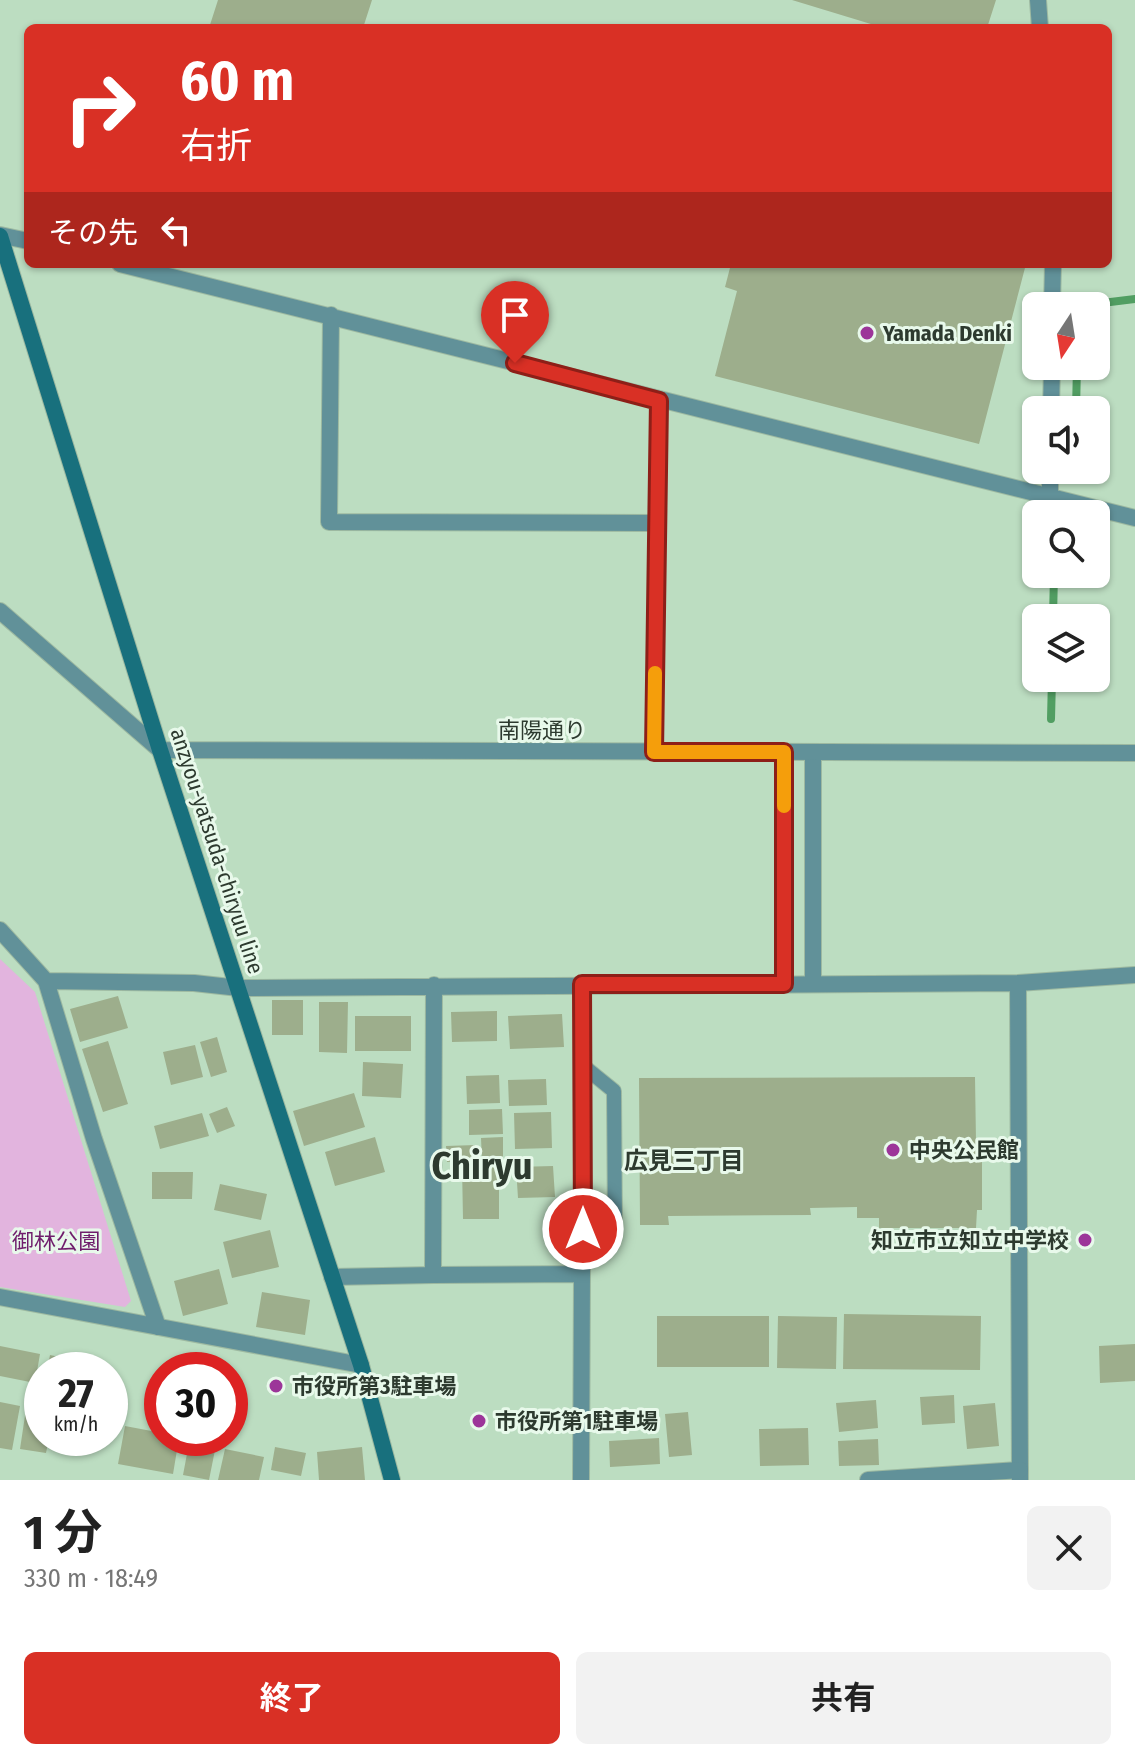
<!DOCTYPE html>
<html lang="ja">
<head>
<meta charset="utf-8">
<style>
  body { margin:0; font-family:"Fira Sans Condensed","Noto Sans JP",sans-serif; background:#f2f2f2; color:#222; height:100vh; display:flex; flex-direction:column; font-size:30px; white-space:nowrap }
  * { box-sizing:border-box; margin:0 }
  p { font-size:26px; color:#767676 }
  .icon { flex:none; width:44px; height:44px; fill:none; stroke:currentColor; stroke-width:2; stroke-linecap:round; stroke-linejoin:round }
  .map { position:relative; height:1480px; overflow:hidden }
  .side { display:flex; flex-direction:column; background:#fff; flex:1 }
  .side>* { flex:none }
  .hud { position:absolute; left:24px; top:24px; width:1088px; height:244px; border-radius:12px; box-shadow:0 2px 6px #0004; background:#d93025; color:#fff; overflow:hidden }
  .needle { width:52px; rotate:192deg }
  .buttons { position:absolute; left:1022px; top:292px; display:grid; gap:16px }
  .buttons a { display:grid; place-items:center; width:88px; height:88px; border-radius:12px; background:#fff; box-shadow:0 2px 6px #0004; font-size:40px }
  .speed { position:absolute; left:24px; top:1352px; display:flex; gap:16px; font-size:40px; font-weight:700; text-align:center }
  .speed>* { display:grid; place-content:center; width:104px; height:104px; border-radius:50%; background:#fff; box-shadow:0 2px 6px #0004; line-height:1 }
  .speed small { font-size:20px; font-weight:400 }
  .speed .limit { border:12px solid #d22; background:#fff; color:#111 }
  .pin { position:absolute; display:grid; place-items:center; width:68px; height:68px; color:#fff; margin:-82px -34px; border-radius:50% 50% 50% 0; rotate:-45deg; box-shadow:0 0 8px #0007 }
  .pin .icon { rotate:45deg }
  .me { position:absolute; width:88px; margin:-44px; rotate:0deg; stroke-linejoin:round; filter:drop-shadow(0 0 6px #0008) }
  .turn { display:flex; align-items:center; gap:28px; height:168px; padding:0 24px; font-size:36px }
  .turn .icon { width:104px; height:104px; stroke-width:2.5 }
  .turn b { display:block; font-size:56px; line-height:68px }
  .then { display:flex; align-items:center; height:76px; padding:0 24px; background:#0003; gap:16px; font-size:30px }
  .round { display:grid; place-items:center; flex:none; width:84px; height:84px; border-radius:12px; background:#f2f2f2 }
  .headline { display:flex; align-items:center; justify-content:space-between; height:136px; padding:0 24px }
  h1 { font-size:48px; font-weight:700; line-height:60px }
  .action { display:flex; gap:16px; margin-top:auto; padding:16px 24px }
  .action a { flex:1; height:92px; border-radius:12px; background:#d93025; color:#fff; font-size:32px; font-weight:700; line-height:92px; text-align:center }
  .action a+a { background:#f2f2f2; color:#222 }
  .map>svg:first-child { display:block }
</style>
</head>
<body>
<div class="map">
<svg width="1135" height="1480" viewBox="0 0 1135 1480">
  <rect width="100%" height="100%" fill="#bcddc1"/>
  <path fill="#e2b4de" d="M0,959L35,992L131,1301L125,1307L0,1287Z"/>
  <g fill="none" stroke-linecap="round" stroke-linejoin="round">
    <path stroke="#519e62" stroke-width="8" d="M1078,306L1135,299
      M1076,410L1077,366
      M1074,480L1075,470
      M1053,618L1054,574
      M1051,719L1052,678"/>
  </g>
  <path fill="#9dae8c" d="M218,0H372L363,28H209Z
    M792,0H996L987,28H884Z
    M731,264H1026L979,444L715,376L737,291L725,287Z
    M118,996L128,1028L80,1042L70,1009Z
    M272,1000H303V1035H272Z
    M319,1002H348L347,1053L319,1052Z
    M497,1011V1041L452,1042L451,1012Z
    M562,1014L564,1047L510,1049L508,1016Z
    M355,1016H411V1051H355Z
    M217,1037L227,1072L211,1077L200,1042Z
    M108,1041L128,1104L103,1112L82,1049Z
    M195,1045L203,1077L171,1085L163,1052Z
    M363,1062L403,1064L401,1098L362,1096Z
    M499,1075L500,1103L467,1104L466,1076Z
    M975,1077L976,1142H982V1210H977L976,1228H879V1218H857V1207L810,1208L811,1215L668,1216L669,1225H640L639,1078Z
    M546,1079L547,1105L509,1106L508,1080Z
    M354,1093L365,1127L304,1146L293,1111Z
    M227,1107L235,1126L217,1133L209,1114Z
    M502,1109L503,1134L469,1135V1110Z
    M551,1112L552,1148L515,1149L514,1113Z
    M202,1113L209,1136L160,1149L154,1126Z
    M375,1137L385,1172L335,1186L325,1152Z
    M503,1137V1161H482L481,1138Z
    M476,1145V1161L447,1162L446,1146Z
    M462,1166H499V1219H463Z
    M553,1166L555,1197L518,1198L516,1167Z
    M152,1172H193L192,1199H152Z
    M220,1184L267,1194L261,1220L214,1210Z
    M270,1230L279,1267L232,1278L223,1242Z
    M219,1269L228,1304L183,1316L174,1281Z
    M262,1292L310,1300L305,1335L256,1327Z
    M844,1314L981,1316L980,1370L843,1369Z
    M657,1316H769V1367H657Z
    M778,1316L837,1317L836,1369L777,1368Z
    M1135,1344V1381L1100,1383L1099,1346Z
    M0,1346L40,1354L35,1383L0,1376Z
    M50,1355L87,1363L86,1370H47Z
    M954,1395L955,1423L922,1425L920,1397Z
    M876,1400L878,1428L839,1432L836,1403Z
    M0,1402L20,1406L12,1450L0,1448Z
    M995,1403L999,1446L967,1449L963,1406Z
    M26,1409L42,1412V1438H49L46,1453L20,1449Z
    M688,1412L692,1455L669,1457L665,1414Z
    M125,1426L162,1433V1438H179L173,1474L118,1464Z
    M808,1428L809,1465L760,1466L759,1429Z
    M190,1438L217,1440L209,1480L183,1475Z
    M659,1438L660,1464L610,1467L609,1441Z
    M878,1439L879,1465L839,1466L838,1441Z
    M275,1447L306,1453L301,1476L271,1470Z
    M362,1447L365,1480H319L317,1452Z
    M225,1449L264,1457L259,1480H218Z"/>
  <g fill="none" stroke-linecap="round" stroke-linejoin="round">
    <g stroke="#9db9a1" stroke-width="16">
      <path id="service" d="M582,1065L614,1091L615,1229"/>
    </g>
    <g stroke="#9db9a1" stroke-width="18">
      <path id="minor" d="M1038,0L1040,28
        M0,235L28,241
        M120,264L1135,518
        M1052,306L1053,264
        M331,315L329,522L656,523
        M1051,410L1052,366
        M1050,497V470
        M654,752L659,401
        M784,752V984
        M0,930L46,981L94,1139L158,1327
        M46,981L194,983L239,988L1018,983L1135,975
        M813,983V752
        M1018,983L1020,1480
        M582,984V1274
        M433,1275L582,1274L581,1480
        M332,1277L433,1275L434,985
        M0,1297L361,1365"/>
    </g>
    <g stroke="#9db9a1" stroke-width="18">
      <path id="tertiary" d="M0,611L160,750L1135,753
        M868,1480L1020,1470"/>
    </g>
    <g stroke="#9db9a1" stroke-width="18">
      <path id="secondary" d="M0,236L160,750L361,1365L392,1480"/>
    </g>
    <use href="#service" stroke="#619199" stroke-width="14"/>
    <use href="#minor" stroke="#619199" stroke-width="16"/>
    <use href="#tertiary" stroke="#619199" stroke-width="16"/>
    <use href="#secondary" stroke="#18707d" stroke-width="16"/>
  </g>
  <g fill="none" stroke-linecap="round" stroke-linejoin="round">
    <g stroke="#8d1f18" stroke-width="20">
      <path id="route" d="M515,363L659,401L654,752H784V984H582L583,1229"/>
    </g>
    <use href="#route" stroke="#d93025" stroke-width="14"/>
    <path stroke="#f59e0b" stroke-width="14" d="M655,673L654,752H784V806"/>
  </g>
  <g fill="#9c3599" stroke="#e8f9eb" stroke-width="3">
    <circle cx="867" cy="333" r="8"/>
    <circle cx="893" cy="1150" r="8"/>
    <circle cx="1085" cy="1240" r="8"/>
    <circle cx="276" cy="1386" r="8"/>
    <circle cx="479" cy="1421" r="8"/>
  </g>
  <g text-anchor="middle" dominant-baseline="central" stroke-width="6" stroke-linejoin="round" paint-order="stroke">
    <g font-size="22" font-weight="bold" fill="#2d3a2f" stroke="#e8f9eb" text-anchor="start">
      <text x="883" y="333">Yamada Denki</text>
      <text x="909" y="1150">中央公民館</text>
      <text x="1069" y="1240" text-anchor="end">知立市立知立中学校</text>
      <text x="292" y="1386">市役所第3駐車場</text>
      <text x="495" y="1421">市役所第1駐車場</text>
    </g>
    <g font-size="22" fill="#2d3a2f" stroke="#e8f9eb">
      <text x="542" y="730">南陽通り</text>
      <text transform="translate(217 851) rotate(72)">anzyou-yatsuda-chiryuu line</text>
    </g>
    <g font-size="22" fill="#6f1d6c" stroke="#e8f9eb">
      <text x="56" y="1241">御林公園</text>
    </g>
    <g font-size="24" font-weight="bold" fill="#2d3a2f" stroke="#e8f9eb">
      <text x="684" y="1161">広見三丁目</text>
    </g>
    <g font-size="38" font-weight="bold" fill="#2d3a2f" stroke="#e8f9eb">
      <text x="482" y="1166">Chiryu</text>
    </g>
  </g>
</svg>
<div class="buttons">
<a><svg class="needle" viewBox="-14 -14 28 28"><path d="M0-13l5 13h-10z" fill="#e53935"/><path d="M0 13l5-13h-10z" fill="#767676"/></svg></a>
<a><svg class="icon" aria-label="sound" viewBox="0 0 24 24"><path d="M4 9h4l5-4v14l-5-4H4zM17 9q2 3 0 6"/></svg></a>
<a><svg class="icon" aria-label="search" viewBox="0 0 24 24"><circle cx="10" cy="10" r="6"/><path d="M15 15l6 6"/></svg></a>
<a><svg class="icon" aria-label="layers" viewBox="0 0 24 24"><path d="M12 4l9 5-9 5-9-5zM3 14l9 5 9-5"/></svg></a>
</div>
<div class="speed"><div>27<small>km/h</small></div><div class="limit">30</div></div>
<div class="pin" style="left:515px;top:363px;background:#d93025"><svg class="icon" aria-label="arrive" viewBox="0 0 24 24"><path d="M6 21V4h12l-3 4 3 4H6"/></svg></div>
<svg class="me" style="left:583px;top:1229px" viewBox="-20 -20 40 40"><circle r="17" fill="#d93025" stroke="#fff" stroke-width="3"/><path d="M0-11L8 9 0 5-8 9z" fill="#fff"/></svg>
<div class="hud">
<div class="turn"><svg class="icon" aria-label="right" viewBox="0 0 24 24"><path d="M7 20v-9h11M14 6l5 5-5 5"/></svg><div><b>60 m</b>右折</div></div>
<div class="then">その先<svg class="icon" aria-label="left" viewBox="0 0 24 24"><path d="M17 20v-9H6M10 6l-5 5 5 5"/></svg></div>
</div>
</div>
<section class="side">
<div class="headline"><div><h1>1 分</h1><p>330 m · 18:49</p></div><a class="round"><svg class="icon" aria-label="close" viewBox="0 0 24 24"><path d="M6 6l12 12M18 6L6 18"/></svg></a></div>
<div class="action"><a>終了</a><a>共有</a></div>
</section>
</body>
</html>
